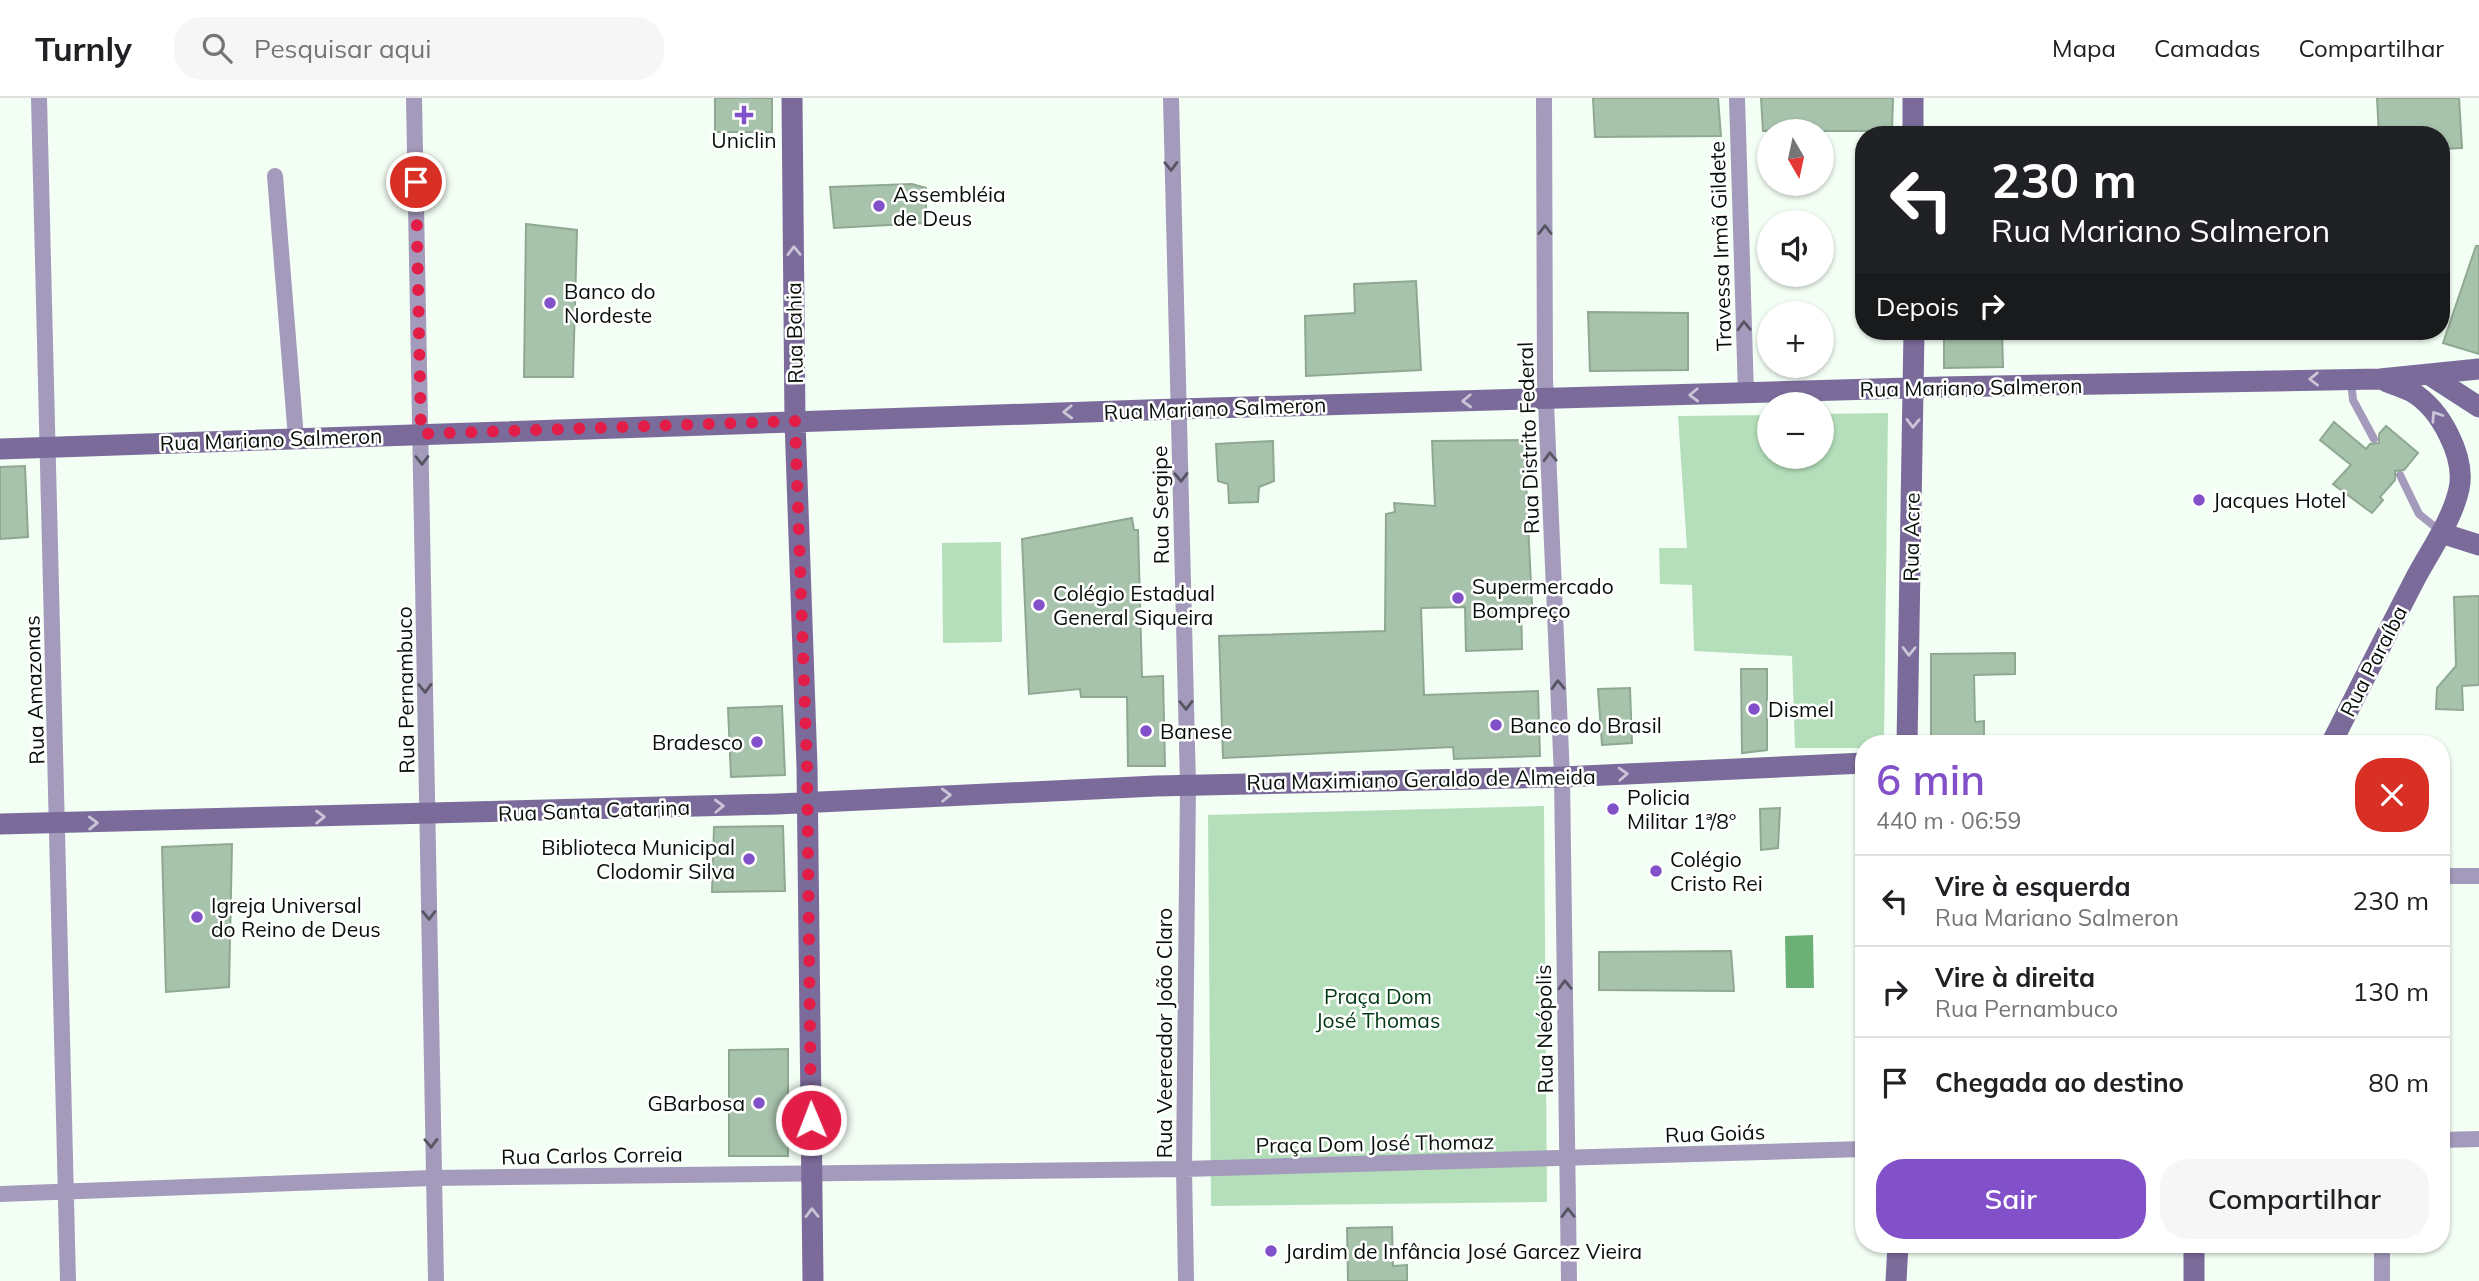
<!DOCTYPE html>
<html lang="pt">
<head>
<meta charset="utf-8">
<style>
  body { margin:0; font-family:Mulish,sans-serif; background:#f6f6f6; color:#202124; height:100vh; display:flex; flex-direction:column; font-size:26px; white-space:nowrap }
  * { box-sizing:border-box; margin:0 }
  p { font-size:23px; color:#757577 }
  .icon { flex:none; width:38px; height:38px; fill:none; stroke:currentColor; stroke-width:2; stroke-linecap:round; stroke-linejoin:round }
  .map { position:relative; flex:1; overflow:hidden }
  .sheet { position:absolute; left:1855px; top:637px; width:595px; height:518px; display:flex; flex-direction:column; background:#fff; border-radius:28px; box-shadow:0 2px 5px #0004 }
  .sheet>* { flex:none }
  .guide { position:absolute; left:1855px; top:28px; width:595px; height:214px; border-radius:28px; box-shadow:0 2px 5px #0004; background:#202124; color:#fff; overflow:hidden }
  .needle { width:46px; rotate:171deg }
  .fabs { position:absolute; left:1757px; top:21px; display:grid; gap:14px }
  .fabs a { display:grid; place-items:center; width:77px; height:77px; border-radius:50%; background:#fff; box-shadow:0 2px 5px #0004; font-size:35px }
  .pin { position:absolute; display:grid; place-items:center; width:60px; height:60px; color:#fff; margin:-30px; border:4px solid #fff; border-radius:50%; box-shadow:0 2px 7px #0007 }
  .me { position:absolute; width:77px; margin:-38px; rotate:359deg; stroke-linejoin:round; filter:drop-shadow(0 0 5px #0008) }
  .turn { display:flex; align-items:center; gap:24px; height:147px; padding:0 21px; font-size:32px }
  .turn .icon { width:91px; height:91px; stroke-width:2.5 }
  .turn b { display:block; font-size:49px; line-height:60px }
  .then { display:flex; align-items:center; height:66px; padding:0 21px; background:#0003; gap:14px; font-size:26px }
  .round { display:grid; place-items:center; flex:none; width:74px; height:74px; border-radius:28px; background:#f6f6f6 }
  .overview { display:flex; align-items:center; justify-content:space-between; height:119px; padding:0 21px }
  h1 { font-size:42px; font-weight:600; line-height:52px; color:#8251c9 }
  .cta { display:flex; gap:14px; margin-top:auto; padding:14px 21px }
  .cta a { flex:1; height:80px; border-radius:28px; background:#8251c9; color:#fff; font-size:28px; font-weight:600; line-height:80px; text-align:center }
  .cta a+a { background:#f6f6f6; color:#202124 }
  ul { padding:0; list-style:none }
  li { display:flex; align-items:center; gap:21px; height:91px; padding:0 21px; border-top:2px solid #e0e0e0 }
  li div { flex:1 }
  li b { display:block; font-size:26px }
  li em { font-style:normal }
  header { display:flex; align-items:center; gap:42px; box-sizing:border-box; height:98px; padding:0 35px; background:#fff; border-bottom:2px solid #e0e0e0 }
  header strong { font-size:33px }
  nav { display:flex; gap:38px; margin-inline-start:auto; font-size:24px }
  .search { width:490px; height:63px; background:#f6f6f6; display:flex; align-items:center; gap:18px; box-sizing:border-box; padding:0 24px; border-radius:28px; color:#757577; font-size:26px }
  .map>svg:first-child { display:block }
</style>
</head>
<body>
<header>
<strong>Turnly</strong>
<div class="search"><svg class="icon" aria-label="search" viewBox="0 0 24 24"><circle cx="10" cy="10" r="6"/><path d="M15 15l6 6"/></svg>Pesquisar aqui</div>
<nav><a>Mapa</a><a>Camadas</a><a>Compartilhar</a></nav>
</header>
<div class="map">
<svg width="2479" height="1183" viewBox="0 0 2479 1183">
  <rect width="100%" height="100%" fill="#f3fef4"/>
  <path fill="#b5dfba" d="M1888,315L1884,646H1864V650H1795L1792,558L1694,553L1692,487L1660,486L1659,450H1687L1678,318L1769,317V359H1822V316Z
    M1001,444L1002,544L943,545L942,445Z
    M1544,708L1547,1104L1211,1108L1208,717Z"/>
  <path fill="#6bb176" d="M1813,837L1814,890H1786L1785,838Z"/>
  <path fill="#a8c3ab" stroke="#8ea891" stroke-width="2" d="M715,0H772V34H715Z
    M1593,0H1718L1721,38L1595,39Z
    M1761,0H1893L1892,33H1763Z
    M2377,0H2459L2462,50L2441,51V37H2379Z
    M912,86L926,90V125L834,130L830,89Z
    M526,126L577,132L573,279H524Z
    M2476,148H2479V256L2443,245Z
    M1416,183L1421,272L1306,278L1305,218L1355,215L1354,186Z
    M1588,214L1688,215V272L1590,273Z
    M1944,233H2002L2003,269L1944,270Z
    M2334,324L2366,351L2370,346L2379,345V336L2386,328L2418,355L2404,372L2395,373V382L2380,399L2383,402L2372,415L2333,386L2351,367L2320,342Z
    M1524,342L1532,508H1521L1522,551L1466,553L1465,509L1421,510L1424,597L1538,593L1540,658L1454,661L1453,649L1223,660L1219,538L1385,533L1386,416L1395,414L1394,405L1435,408L1432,343Z
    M1273,343L1274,383L1259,389L1258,404L1229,405L1228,386L1218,383L1216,346Z
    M25,368L28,439L0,441V369Z
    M1132,420L1134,432H1138L1142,579L1163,578L1165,668H1128L1127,599H1081L1080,591L1029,596L1022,441Z
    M2479,498V587L2462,588L2463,612L2436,611L2437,590L2456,568L2454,499Z
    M2015,555V576L1974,577L1975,624L1984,623V644L1931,646V556Z
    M1741,571H1767V652L1742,655Z
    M1630,590L1632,645L1602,647L1598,591Z
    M782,608L785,677L731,679L728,610Z
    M1780,710L1778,750L1761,752L1760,711Z
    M783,728L785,793L712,794L714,729Z
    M232,746L229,889L166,894L162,749Z
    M1731,853L1734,893L1599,892V854Z
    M788,951V1058H729V952Z
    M1392,1129L1393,1168L1407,1167V1183H1348L1347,1130Z"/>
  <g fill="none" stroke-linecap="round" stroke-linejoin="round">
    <path stroke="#a49abb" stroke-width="8" d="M2351,283L2353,302L2374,341
      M2400,377L2419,416L2440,433"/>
    <path stroke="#a49abb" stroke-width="16" d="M39,0L68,1183
      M414,0L436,1183
      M1171,0L1188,687L1184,1071L1186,1183
      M1544,0L1545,281L1562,679L1569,1183
      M1737,0L1746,296
      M275,78L296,340
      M2441,778H2479
      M2441,1042L2479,1041
      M0,1096L432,1080L1184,1071L1864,1051
      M2382,1146V1183"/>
    <path stroke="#7b6b9b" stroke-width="21" d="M792,0L795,323L807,669L813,1183
      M1913,0V37
      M2431,278L2479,309
      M0,351L1146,312L1942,289L2380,281L2479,271
      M2441,435L2479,447
      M1907,646L1914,233
      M2331,646C2359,591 2386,537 2414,483C2429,454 2452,423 2459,391C2466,359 2440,310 2412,294C2405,290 2395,287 2387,284
      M0,726L778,706L1156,688L1562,679L1864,665
      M2194,1146V1183
      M1896,1183L1898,1146"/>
  </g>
  <defs><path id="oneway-chevron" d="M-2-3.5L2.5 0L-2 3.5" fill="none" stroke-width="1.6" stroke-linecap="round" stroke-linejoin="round" transform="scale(1.75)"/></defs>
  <g stroke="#565562">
    <use href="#oneway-chevron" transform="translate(1171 68) rotate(89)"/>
    <use href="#oneway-chevron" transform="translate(1545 132) rotate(-90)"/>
    <use href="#oneway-chevron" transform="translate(1744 228) rotate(-92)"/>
    <use href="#oneway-chevron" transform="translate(1550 359) rotate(-92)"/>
    <use href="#oneway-chevron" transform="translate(422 362) rotate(89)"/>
    <use href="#oneway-chevron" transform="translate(1181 379) rotate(89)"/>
    <use href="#oneway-chevron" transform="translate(1558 587) rotate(-92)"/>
    <use href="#oneway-chevron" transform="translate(425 590) rotate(89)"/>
    <use href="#oneway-chevron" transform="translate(1186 607) rotate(89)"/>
    <use href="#oneway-chevron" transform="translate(429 817) rotate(89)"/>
    <use href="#oneway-chevron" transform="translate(1565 887) rotate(-91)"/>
    <use href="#oneway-chevron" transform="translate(431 1045) rotate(89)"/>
    <use href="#oneway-chevron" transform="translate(1568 1115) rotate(-91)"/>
  </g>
  <g stroke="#cac4d7">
    <use href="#oneway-chevron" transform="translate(794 153) rotate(-91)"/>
    <use href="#oneway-chevron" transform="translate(2314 281) rotate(179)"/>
    <use href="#oneway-chevron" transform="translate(1694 297) rotate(178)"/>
    <use href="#oneway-chevron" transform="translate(1467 303) rotate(178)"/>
    <use href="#oneway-chevron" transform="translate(1068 314) rotate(178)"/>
    <use href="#oneway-chevron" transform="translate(2436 318) rotate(-124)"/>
    <use href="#oneway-chevron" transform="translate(1913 325) rotate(91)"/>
    <use href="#oneway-chevron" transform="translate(1909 553) rotate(91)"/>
    <use href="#oneway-chevron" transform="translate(1623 676) rotate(-3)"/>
    <use href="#oneway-chevron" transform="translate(946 697) rotate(-2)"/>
    <use href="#oneway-chevron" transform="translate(719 708) rotate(-2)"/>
    <use href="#oneway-chevron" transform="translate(320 719) rotate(-1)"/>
    <use href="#oneway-chevron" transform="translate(93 725) rotate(-1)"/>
    <use href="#oneway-chevron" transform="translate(812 1115) rotate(-91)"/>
  </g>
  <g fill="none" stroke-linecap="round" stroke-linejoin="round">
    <path stroke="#e11d48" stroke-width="12" stroke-dasharray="0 21.6" d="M416,84L421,336L795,323L807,669L811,1022"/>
  </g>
  <g fill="#8251c9" stroke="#fff" stroke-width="2.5">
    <path d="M740.5 6.5h7v7h7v7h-7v7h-7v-7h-7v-7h7z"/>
    <circle cx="879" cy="108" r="7"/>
    <circle cx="550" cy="205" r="7"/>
    <circle cx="2199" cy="402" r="7"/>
    <circle cx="1458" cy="500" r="7"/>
    <circle cx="1039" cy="507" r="7"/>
    <circle cx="1754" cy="611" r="7"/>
    <circle cx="1496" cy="627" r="7"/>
    <circle cx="1146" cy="633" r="7"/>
    <circle cx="757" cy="644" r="7"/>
    <circle cx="1613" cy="711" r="7"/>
    <circle cx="749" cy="761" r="7"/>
    <circle cx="1656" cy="773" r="7"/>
    <circle cx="197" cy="819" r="7"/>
    <circle cx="759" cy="1005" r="7"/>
    <circle cx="1271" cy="1153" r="7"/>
  </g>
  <g text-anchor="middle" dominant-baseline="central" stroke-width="5" stroke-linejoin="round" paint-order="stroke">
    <g font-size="21" fill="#071008" stroke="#fff" text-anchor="start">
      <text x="744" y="42" text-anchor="middle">Uniclin</text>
      <text x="893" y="96">Assembléia<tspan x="893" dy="24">de Deus</tspan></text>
      <text x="564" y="193">Banco do<tspan x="564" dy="24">Nordeste</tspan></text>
      <text x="2213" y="402">Jacques Hotel</text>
      <text x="1472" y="488">Supermercado<tspan x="1472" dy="24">Bompreço</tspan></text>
      <text x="1053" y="495">Colégio Estadual<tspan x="1053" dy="24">General Siqueira</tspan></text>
      <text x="1768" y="611">Dismel</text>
      <text x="1510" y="627">Banco do Brasil</text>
      <text x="1160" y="633">Banese</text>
      <text x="743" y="644" text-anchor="end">Bradesco</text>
      <text x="1627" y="699">Policia<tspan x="1627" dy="24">Militar 1ª/8º</tspan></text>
      <text x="735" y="749" text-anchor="end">Biblioteca Municipal<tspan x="735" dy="24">Clodomir Silva</tspan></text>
      <text x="1670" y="761">Colégio<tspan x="1670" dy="24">Cristo Rei</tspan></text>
      <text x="211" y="807">Igreja Universal<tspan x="211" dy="24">do Reino de Deus</tspan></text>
      <text x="745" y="1005" text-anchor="end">GBarbosa</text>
      <text x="1285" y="1153">Jardim de Infância José Garcez Vieira</text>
    </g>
    <g font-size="21" fill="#071008" stroke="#fff">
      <text transform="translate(1720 148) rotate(-92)">Travessa Irmã Gildete</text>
      <text transform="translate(794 235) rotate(-91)">Rua Bahia</text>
      <text transform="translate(1971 289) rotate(-1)">Rua Mariano Salmeron</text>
      <text transform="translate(1215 310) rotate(-2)">Rua Mariano Salmeron</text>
      <text transform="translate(1528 340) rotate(-92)">Rua Distrito Federal</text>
      <text transform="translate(271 341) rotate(-2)">Rua Mariano Salmeron</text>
      <text transform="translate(1160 407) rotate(-91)">Rua Sergipe</text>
      <text transform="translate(1911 439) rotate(-89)">Rua Acre</text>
      <text transform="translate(2373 563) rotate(-63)">Rua Paraíba</text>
      <text transform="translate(34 592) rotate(-92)">Rua Amazonas</text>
      <text transform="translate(405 592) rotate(-91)">Rua Pernambuco</text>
      <text transform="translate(1421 681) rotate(-1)">Rua Maximiano Geraldo de Almeida</text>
      <text transform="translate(594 712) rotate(-2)">Rua Santa Catarina</text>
      <text transform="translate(1544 931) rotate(-91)">Rua Neópolis</text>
      <text transform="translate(1164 935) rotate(-90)">Rua Veereador João Claro</text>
      <text transform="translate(1715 1035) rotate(-2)">Rua Goiás</text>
      <text transform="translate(1375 1045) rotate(-1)">Praça Dom José Thomaz</text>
      <text transform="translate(592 1057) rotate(-1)">Rua Carlos Correia</text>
    </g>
    <g font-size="21" fill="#013812" stroke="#fff">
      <text x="1378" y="898">Praça Dom<tspan x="1378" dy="24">José Thomas</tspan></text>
    </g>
  </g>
</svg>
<div class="fabs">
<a><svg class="needle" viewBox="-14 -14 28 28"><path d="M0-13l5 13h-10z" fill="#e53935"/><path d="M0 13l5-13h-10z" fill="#757577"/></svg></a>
<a><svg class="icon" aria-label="sound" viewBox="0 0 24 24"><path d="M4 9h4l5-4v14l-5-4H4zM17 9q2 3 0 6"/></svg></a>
<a>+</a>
<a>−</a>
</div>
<div class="pin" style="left:416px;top:84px;background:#d93025"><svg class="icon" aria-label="arrive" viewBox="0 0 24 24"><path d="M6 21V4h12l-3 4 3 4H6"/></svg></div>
<svg class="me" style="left:811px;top:1022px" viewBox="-20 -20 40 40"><circle r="17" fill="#e11d48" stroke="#fff" stroke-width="3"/><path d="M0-11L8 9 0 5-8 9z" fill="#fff"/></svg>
<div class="guide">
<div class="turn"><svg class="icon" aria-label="left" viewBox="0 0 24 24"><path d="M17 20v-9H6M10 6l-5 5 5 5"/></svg><div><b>230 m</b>Rua Mariano Salmeron</div></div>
<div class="then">Depois<svg class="icon" aria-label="right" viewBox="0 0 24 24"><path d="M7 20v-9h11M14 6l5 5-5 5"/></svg></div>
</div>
<section class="sheet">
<div class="overview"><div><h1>6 min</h1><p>440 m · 06:59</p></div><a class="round" style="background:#d93025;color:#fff"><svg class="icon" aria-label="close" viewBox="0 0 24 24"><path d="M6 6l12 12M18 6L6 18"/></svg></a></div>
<ul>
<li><svg class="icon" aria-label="left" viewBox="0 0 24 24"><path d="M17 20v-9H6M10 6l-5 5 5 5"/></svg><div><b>Vire à esquerda</b><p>Rua Mariano Salmeron</p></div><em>230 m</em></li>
<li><svg class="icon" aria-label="right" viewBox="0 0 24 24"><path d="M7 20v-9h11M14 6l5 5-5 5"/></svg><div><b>Vire à direita</b><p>Rua Pernambuco</p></div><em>130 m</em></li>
<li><svg class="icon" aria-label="arrive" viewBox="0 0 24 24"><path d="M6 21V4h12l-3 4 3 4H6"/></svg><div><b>Chegada ao destino</b></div><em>80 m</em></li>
</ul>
<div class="cta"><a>Sair</a><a>Compartilhar</a></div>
</section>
</div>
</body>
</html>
